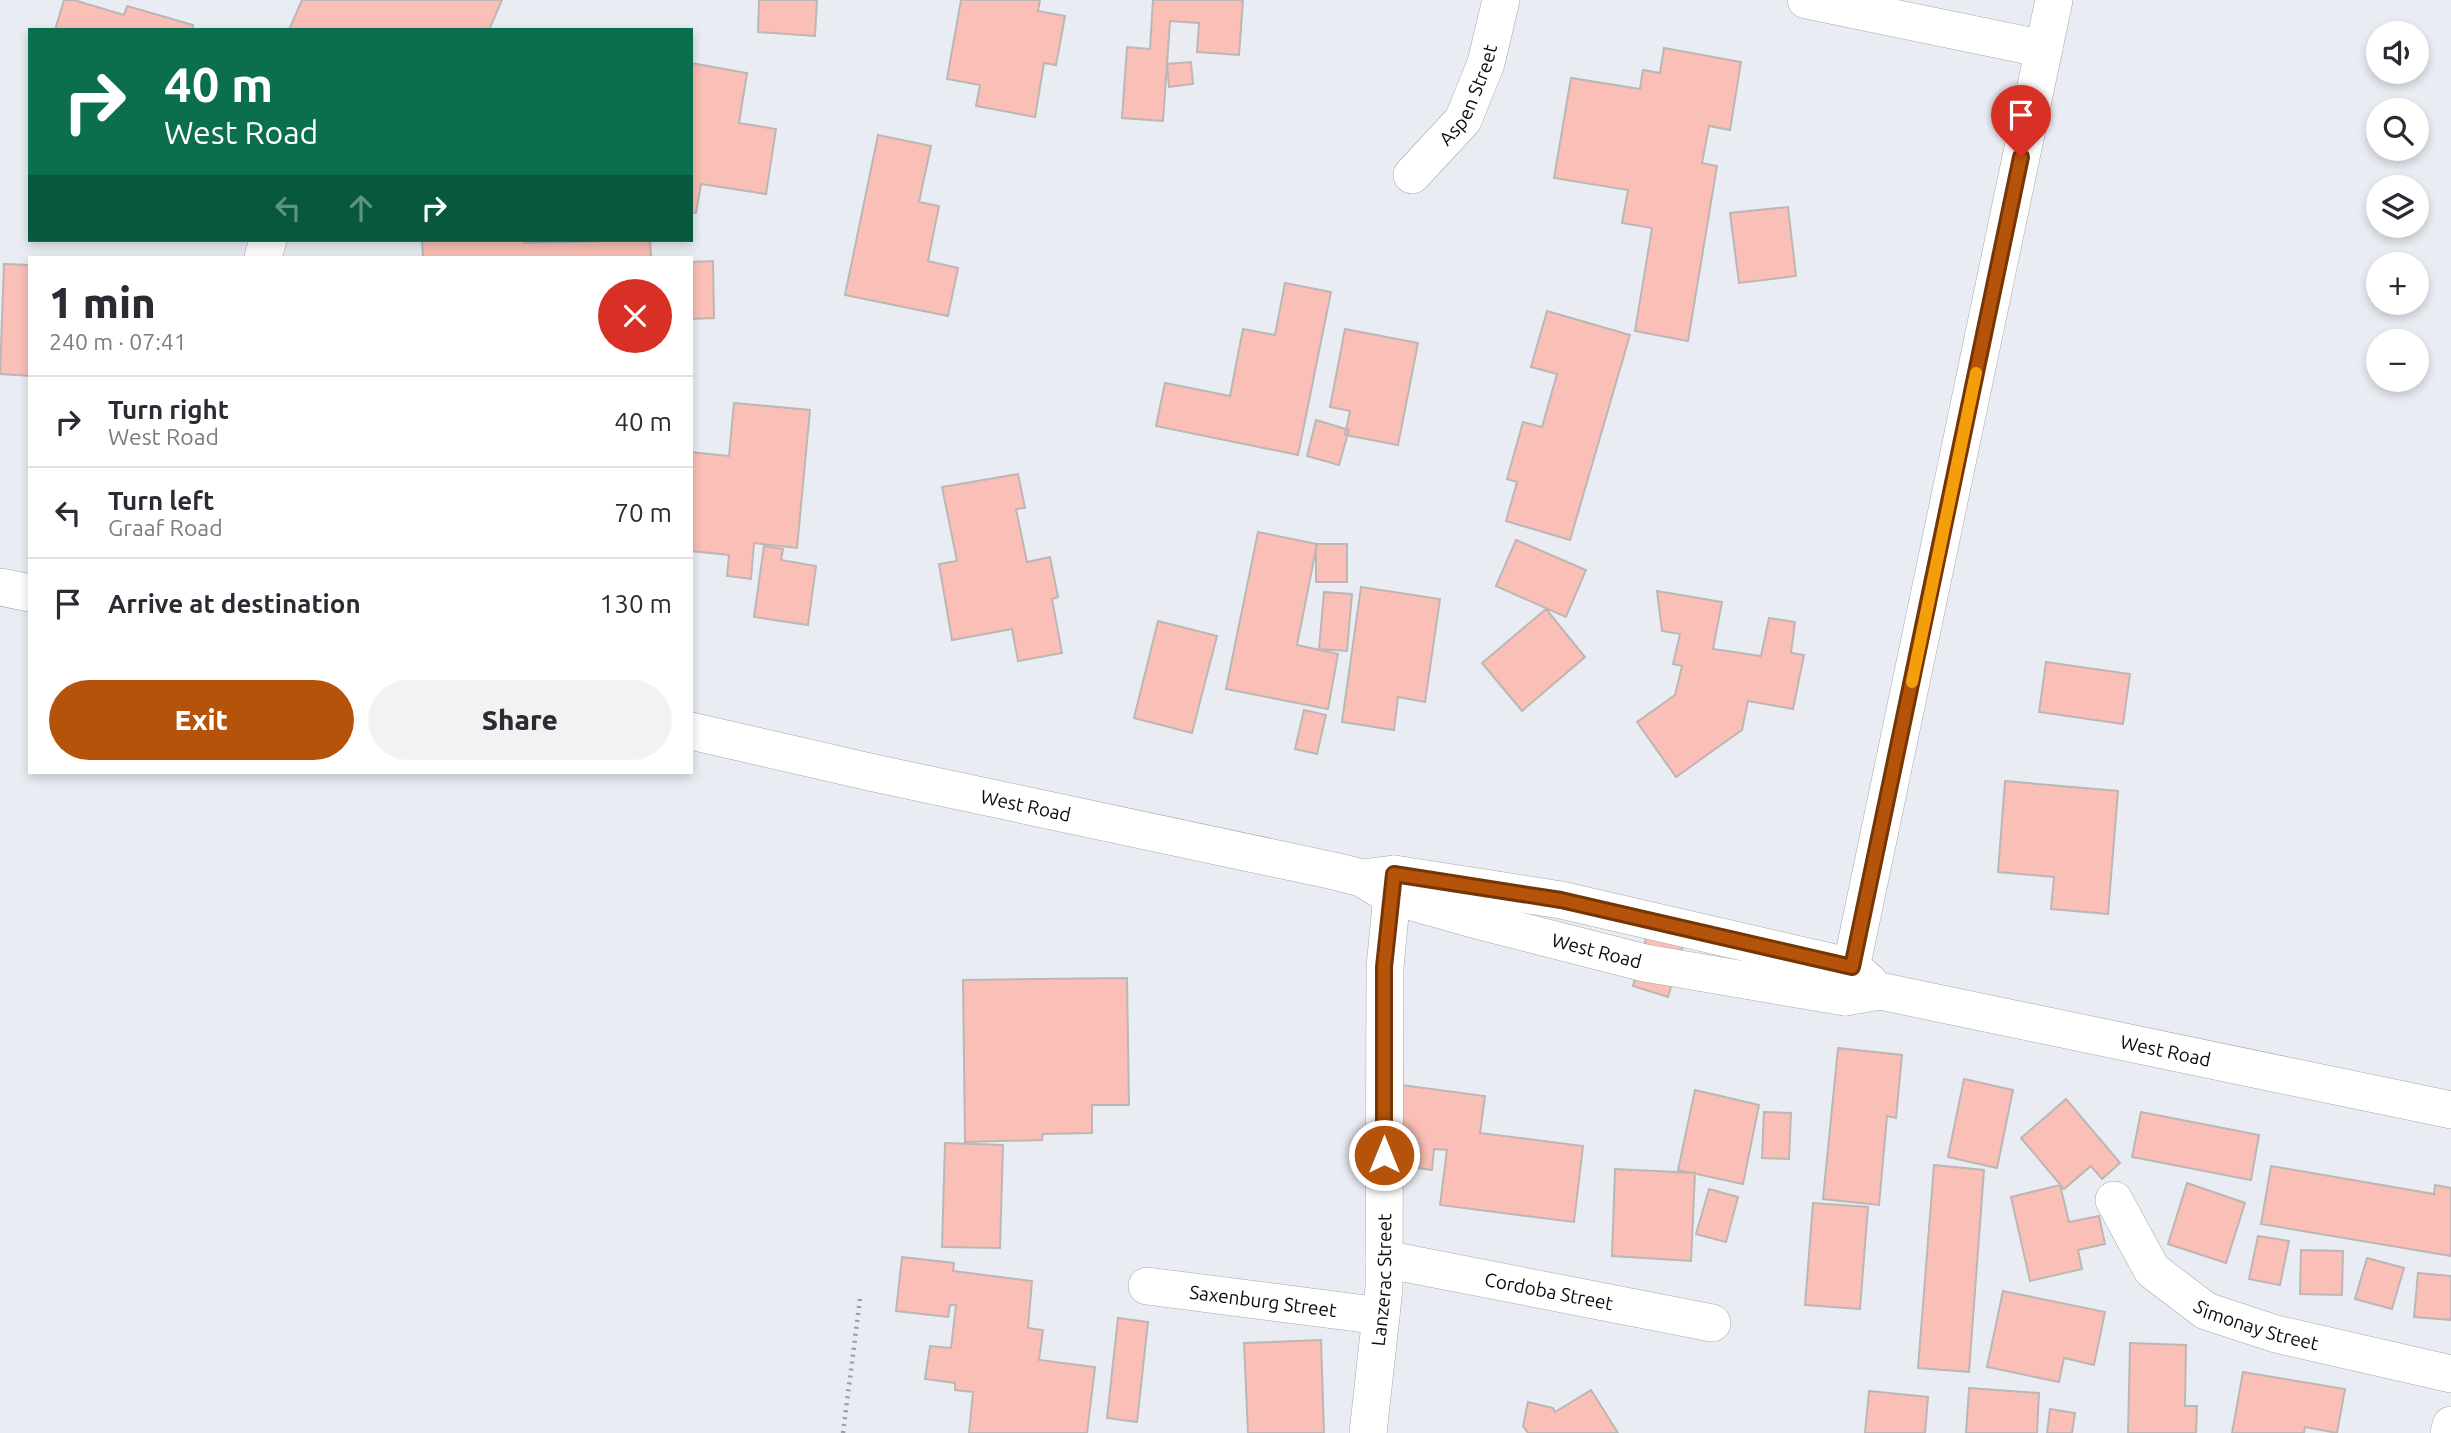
<!DOCTYPE html>
<html lang="en">
<head>
<meta charset="utf-8">
<style>
  body { margin:0; font-family:Ubuntu,sans-serif; background:#f2f2f3; color:#2b2b33; height:100vh; display:flex; flex-direction:column; font-size:26px; white-space:nowrap }
  * { box-sizing:border-box; margin:0 }
  p { font-size:23px; color:#7c7c81 }
  .icon { flex:none; width:38px; height:38px; fill:none; stroke:currentColor; stroke-width:2; stroke-linecap:round; stroke-linejoin:round }
  .map { position:relative; flex:1; overflow:hidden }
  .drawer { position:absolute; left:28px; top:256px; width:665px; height:518px; display:flex; flex-direction:column; background:#fff; border-radius:0px; box-shadow:0 4px 10px #0003 }
  .drawer>* { flex:none }
  .hud { position:absolute; left:28px; top:28px; width:665px; height:214px; border-radius:0px; box-shadow:0 4px 10px #0003; background:#0b6e4f; color:#fff; overflow:hidden }
  .tools { position:absolute; left:2366px; top:21px; display:grid; gap:14px }
  .tools a { display:grid; place-items:center; width:63px; height:63px; border-radius:50%; background:#fff; box-shadow:0 4px 10px #0003; font-size:35px }
  .pin { position:absolute; display:grid; place-items:center; width:60px; height:60px; color:#fff; margin:-72px -30px; border-radius:50% 50% 50% 0; rotate:-45deg; box-shadow:0 0 7px #0007 }
  .pin .icon { rotate:45deg }
  .me { position:absolute; width:77px; margin:-38px; rotate:0deg; stroke-linejoin:round; filter:drop-shadow(0 0 5px #0008) }
  .turn { display:flex; align-items:center; gap:24px; height:147px; padding:0 21px; font-size:32px }
  .turn .icon { width:91px; height:91px; stroke-width:2.5 }
  .turn b { display:block; font-size:49px; line-height:60px }
  .lanes { display:flex; align-items:center; height:66px; padding:0 21px; background:#0003; justify-content:center; gap:35px; direction:ltr }
  .lanes .off { opacity:.35 }
  .round { display:grid; place-items:center; flex:none; width:74px; height:74px; border-radius:37px; background:#f2f2f3 }
  .headline { display:flex; align-items:center; justify-content:space-between; height:119px; padding:0 21px }
  h1 { font-size:42px; font-weight:800; line-height:52px }
  .button { display:flex; gap:14px; margin-top:auto; padding:14px 21px }
  .button a { flex:1; height:80px; border-radius:42px; background:#b45309; color:#fff; font-size:28px; font-weight:800; line-height:80px; text-align:center }
  .button a+a { background:#f2f2f3; color:#2b2b33 }
  ul { padding:0; list-style:none }
  li { display:flex; align-items:center; gap:21px; height:91px; padding:0 21px; border-top:2px solid #e1e1e2 }
  li div { flex:1 }
  li b { display:block; font-size:26px }
  li em { font-style:normal }
  .map>svg:first-child { display:block }
</style>
</head>
<body>
<div class="map">
<svg width="2451" height="1433" viewBox="0 0 2451 1433">
  <rect width="100%" height="100%" fill="#e9edf3"/>
  <path fill="#fabfb6" stroke="#bdb6b5" stroke-width="2" d="M64,0H74L124,15L127,6L193,25L192,30H55Z
    M302,0H502L489,30H289Z
    M759,0H817L815,36L758,32Z
    M961,0H1040L1038,11L1065,16L1056,65L1044,63L1035,117L976,106L980,85L947,79Z
    M1153,0H1243L1239,55L1197,52L1199,23L1170,21L1163,121L1122,118L1127,47L1150,49Z
    M1664,48L1741,62L1730,130L1709,126L1702,163L1717,166L1688,341L1635,331L1652,228L1622,223L1628,190L1554,178L1571,78L1640,89L1643,70L1660,73Z
    M1191,62L1193,84L1169,87L1167,64Z
    M691,63L747,73L739,123L776,129L766,194L701,184L696,213H691Z
    M878,135L931,146L919,202L939,206L928,261L958,268L948,316L845,295Z
    M1788,207L1796,276L1739,283L1730,213Z
    M422,240H524V243L650,240L651,257H423Z
    M713,261L714,318L691,319V262Z
    M4,264L30,265V376L0,374Z
    M1285,283L1331,292L1298,455L1156,426L1165,383L1230,396L1243,329L1275,335Z
    M1547,311L1630,335L1570,540L1506,521L1517,482L1507,479L1523,422L1542,427L1557,374L1531,367Z
    M1345,329L1418,343L1398,445L1345,435L1350,411L1330,407Z
    M734,403L810,410L797,548L754,543L751,579L727,576L729,555L691,551V452L729,456Z
    M1316,420L1349,430L1339,465L1307,456Z
    M1018,474L1025,508L1016,509L1027,562L1050,557L1058,597L1052,599L1062,653L1018,661L1012,629L952,640L939,564L957,561L942,487Z
    M1258,532L1317,544L1297,645L1338,654L1328,709L1226,689Z
    M1516,540L1586,570L1566,617L1496,586Z
    M1316,544H1347V582H1316Z
    M764,546L783,549L781,560L816,566L808,625L754,617Z
    M1361,587L1440,599L1425,702L1398,697L1394,730L1342,722Z
    M1657,591L1722,602L1713,649L1761,656L1769,618L1795,622L1791,653L1804,655L1793,709L1748,701L1742,730L1676,777L1637,722L1675,695L1682,666L1673,664L1680,634L1662,631Z
    M1324,592L1352,594L1347,651L1319,649Z
    M1546,609L1585,657L1522,711L1482,663Z
    M1158,621L1217,636L1192,733L1134,718Z
    M2046,662L2130,674L2123,724L2039,712Z
    M1304,710L1326,715L1317,754L1295,749Z
    M2005,781L2118,791L2108,914L2051,909L2054,877L1998,872Z
    M1648,931L1684,941L1668,997L1633,986Z
    M1127,978L1129,1105H1092V1133L1043,1134L1042,1140L965,1142L963,980Z
    M1838,1048L1902,1055L1896,1118L1887,1116L1879,1205L1823,1199Z
    M1964,1079L2013,1090L1997,1168L1948,1157Z
    M1401,1085L1485,1096L1480,1133L1583,1146L1574,1222L1440,1205L1447,1150L1434,1149L1432,1170L1392,1164Z
    M1695,1090L1759,1105L1743,1184L1678,1170Z
    M2066,1099L2120,1163L2102,1179L2091,1166L2064,1189L2021,1138Z
    M1764,1112L1791,1113L1789,1159L1762,1158Z
    M2141,1112L2259,1135L2251,1180L2132,1157Z
    M945,1143L1003,1145L1000,1248L942,1247Z
    M1934,1165L1984,1170L1969,1372L1918,1368Z
    M2271,1166L2434,1194L2435,1185L2451,1188V1256L2261,1224Z
    M1615,1169L1695,1173L1691,1261L1612,1256Z
    M2187,1183L2245,1203L2226,1263L2168,1244Z
    M2060,1185L2069,1222L2099,1216L2105,1244L2078,1250L2082,1269L2030,1281L2011,1197Z
    M1709,1189L1738,1197L1726,1242L1696,1234Z
    M1813,1203L1868,1207L1860,1309L1805,1305Z
    M2258,1236L2289,1241L2280,1285L2249,1279Z
    M2301,1250L2343,1251L2342,1295L2300,1294Z
    M902,1257L954,1263L953,1271L1032,1281L1028,1328L1043,1330L1039,1360L1095,1367L1087,1433H969L973,1392L955,1390V1383L925,1379L930,1346L951,1348L956,1305H950L948,1317L896,1311Z
    M2367,1258L2404,1268L2392,1309L2355,1299Z
    M2418,1273L2451,1276V1320L2414,1317Z
    M2003,1291L2105,1312L2094,1365L2064,1358L2059,1382L1987,1367Z
    M1118,1318L1148,1322L1137,1422L1107,1418Z
    M1321,1340L1324,1433H1248L1244,1343Z
    M2130,1343L2186,1345L2185,1406H2197L2196,1433H2128Z
    M2243,1372L2345,1389L2337,1433L2305,1427L2304,1433H2232Z
    M1969,1388L2039,1393L2037,1433H1966Z
    M1591,1390L1618,1433H1528L1523,1426L1528,1402L1553,1408L1555,1412Z
    M1869,1391L1928,1397L1925,1433H1865Z
    M2050,1409L2075,1413L2072,1433H2047Z"/>
  <g fill="none" stroke-linecap="round" stroke-linejoin="round">
    <g stroke="#a3a7ac" stroke-width="38">
      <g id="street">
        <path d="M1806,0L2044,49"/>
        <path id="s1" d="M1412,175L1463,120L1486,63L1501,0"/>
        <path d="M263,257L268,240"/>
        <path d="M0,587L30,593"/>
        <path id="s2" d="M691,731L874,773L1334,871L1362,878L1391,896L1473,919L1645,963L1845,997L1880,991L2451,1110"/>
        <path d="M1370,877L1394,874L1561,900L1852,967L1870,983"/>
        <path d="M1845,997L2054,0"/>
        <path id="s3" d="M2114,1200L2152,1270L2206,1311L2276,1334L2451,1374"/>
        <path id="s4" d="M1384,1259L1712,1323"/>
        <path id="s5" d="M1147,1286L1381,1316"/>
        <path id="s6" d="M1368,1433L1384,1288L1385,967L1394,874"/>
        <path d="M2449,1433L2451,1425"/>
      </g>
    </g>
    <path stroke="#9a9da1" stroke-width="4.5" stroke-dasharray="2 5" stroke-linecap="butt" d="M843,1433L860,1299"/>
    <use href="#street" stroke="#fff" stroke-width="37"/>
  </g>
  <g fill="none" stroke-linecap="round" stroke-linejoin="round">
    <g stroke="#753606" stroke-width="18">
      <path id="route" d="M1384,1155V967L1394,874L1561,900L1852,967L2021,157"/>
    </g>
    <use href="#route" stroke="#b45309" stroke-width="12"/>
    <path stroke="#f59e0b" stroke-width="12" d="M1912,682L1976,373"/>
  </g>
  <g text-anchor="middle" dominant-baseline="central" stroke-width="5" stroke-linejoin="round" paint-order="stroke">
    <g font-size="19" fill="#0a0b0d" stroke="#e9edf3">
      <text stroke="none"><textPath href="#s1" startOffset="100">Aspen Street</textPath></text>
      <text stroke="none"><textPath href="#s2" startOffset="343">West Road</textPath></text>
      <text stroke="none"><textPath href="#s2" startOffset="934">West Road</textPath></text>
      <text stroke="none"><textPath href="#s2" startOffset="1514">West Road</textPath></text>
      <text stroke="none"><textPath href="#s6" startOffset="154">Lanzerac Street</textPath></text>
      <text stroke="none"><textPath href="#s4" startOffset="168">Cordoba Street</textPath></text>
      <text stroke="none"><textPath href="#s5" startOffset="117">Saxenburg Street</textPath></text>
      <text stroke="none"><textPath href="#s3" startOffset="200">Simonay Street</textPath></text>
    </g>
  </g>
</svg>
<div class="tools">
<a><svg class="icon" aria-label="sound" viewBox="0 0 24 24"><path d="M4 9h4l5-4v14l-5-4H4zM17 9q2 3 0 6"/></svg></a>
<a><svg class="icon" aria-label="search" viewBox="0 0 24 24"><circle cx="10" cy="10" r="6"/><path d="M15 15l6 6"/></svg></a>
<a><svg class="icon" aria-label="layers" viewBox="0 0 24 24"><path d="M12 4l9 5-9 5-9-5zM3 14l9 5 9-5"/></svg></a>
<a>+</a>
<a>−</a>
</div>
<div class="pin" style="left:2021px;top:157px;background:#d93025"><svg class="icon" aria-label="arrive" viewBox="0 0 24 24"><path d="M6 21V4h12l-3 4 3 4H6"/></svg></div>
<svg class="me" style="left:1384px;top:1155px" viewBox="-20 -20 40 40"><circle r="17" fill="#b45309" stroke="#fff" stroke-width="3"/><path d="M0-11L8 9 0 5-8 9z" fill="#fff"/></svg>
<div class="hud">
<div class="turn"><svg class="icon" aria-label="right" viewBox="0 0 24 24"><path d="M7 20v-9h11M14 6l5 5-5 5"/></svg><div><b>40 m</b>West Road</div></div>
<div class="lanes"><svg class="icon off" aria-label="left" viewBox="0 0 24 24"><path d="M17 20v-9H6M10 6l-5 5 5 5"/></svg><svg class="icon off" aria-label="ahead" viewBox="0 0 24 24"><path d="M12 20V5M6 11l6-6 6 6"/></svg><svg class="icon" aria-label="right" viewBox="0 0 24 24"><path d="M7 20v-9h11M14 6l5 5-5 5"/></svg></div>
</div>
<section class="drawer">
<div class="headline"><div><h1>1 min</h1><p>240 m · 07:41</p></div><a class="round" style="background:#d93025;color:#fff"><svg class="icon" aria-label="close" viewBox="0 0 24 24"><path d="M6 6l12 12M18 6L6 18"/></svg></a></div>
<ul>
<li><svg class="icon" aria-label="right" viewBox="0 0 24 24"><path d="M7 20v-9h11M14 6l5 5-5 5"/></svg><div><b>Turn right</b><p>West Road</p></div><em>40 m</em></li>
<li><svg class="icon" aria-label="left" viewBox="0 0 24 24"><path d="M17 20v-9H6M10 6l-5 5 5 5"/></svg><div><b>Turn left</b><p>Graaf Road</p></div><em>70 m</em></li>
<li><svg class="icon" aria-label="arrive" viewBox="0 0 24 24"><path d="M6 21V4h12l-3 4 3 4H6"/></svg><div><b>Arrive at destination</b></div><em>130 m</em></li>
</ul>
<div class="button"><a>Exit</a><a>Share</a></div>
</section>
</div>
</body>
</html>
